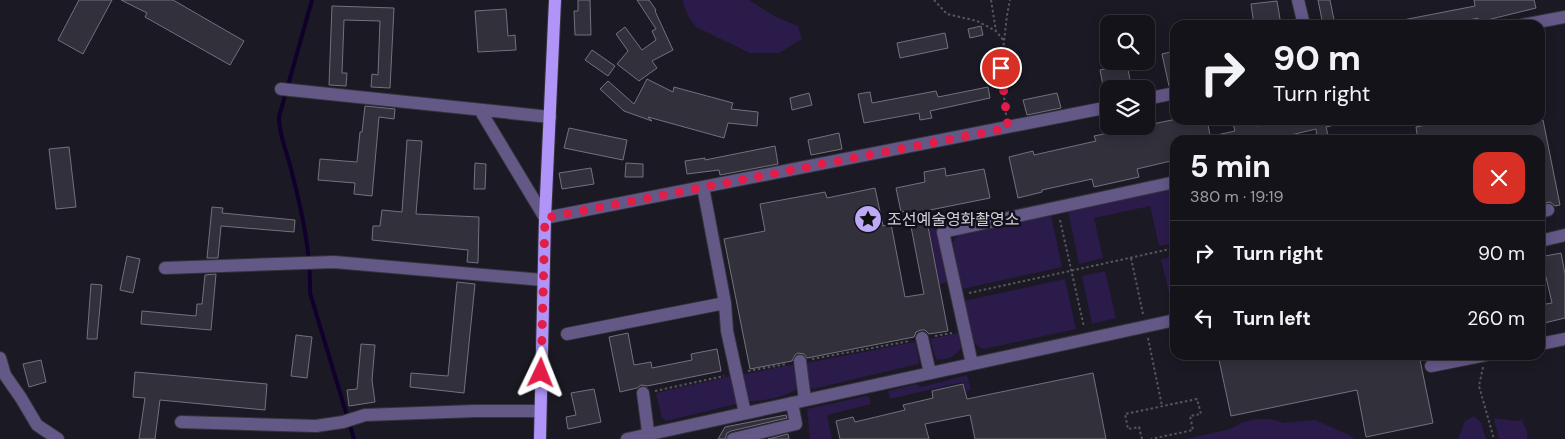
<!DOCTYPE html>
<html lang="en">
<head>
<meta charset="utf-8">
<style>
  body { margin:0; font-family:"DM Sans","Noto Sans KR",sans-serif; background:#1d1c23; color:#f1f3f6; height:100vh; display:flex; flex-direction:column; font-size:19px; white-space:nowrap }
  * { box-sizing:border-box; margin:0 }
  p { font-size:16px; color:#9d9ea2 }
  .icon { flex:none; width:28px; height:28px; fill:none; stroke:currentColor; stroke-width:2; stroke-linecap:round; stroke-linejoin:round }
  .map { position:relative; flex:1; overflow:hidden }
  .details { position:absolute; left:1170px; top:135px; width:375px; height:225px; display:flex; flex-direction:column; background:#14131a; border-radius:15px; box-shadow:0 2px 12px #0003,0 0 0 1px #333239 }
  .details>* { flex:none }
  .hud { position:absolute; left:1170px; top:20px; width:375px; height:105px; border-radius:15px; box-shadow:0 2px 12px #0003,0 0 0 1px #333239; background:#14131a; color:#f1f3f6; overflow:hidden }
  .tools { position:absolute; left:1100px; top:15px; display:grid; gap:10px }
  .tools a { display:grid; place-items:center; width:55px; height:55px; border-radius:10px; background:#14131a; box-shadow:0 2px 12px #0003,0 0 0 1px #333239; font-size:25px }
  .pin { position:absolute; display:grid; place-items:center; width:42px; height:42px; color:#fff; margin:-21px; border:2px solid #fff; border-radius:50%; box-shadow:0 1px 5px #0007 }
  .me { position:absolute; width:55px; margin:-28px; rotate:2deg; stroke-linejoin:round; filter:drop-shadow(0 0 4px #0008) }
  .turn { display:flex; align-items:center; gap:18px; height:105px; padding:0 20px; font-size:22px }
  .turn .icon { width:65px; height:65px; stroke-width:2.5 }
  .turn b { display:block; font-size:35px; line-height:42px }
  .round { display:grid; place-items:center; flex:none; width:52px; height:52px; border-radius:15px; background:#1d1c23 }
  .head { display:flex; align-items:center; justify-content:space-between; height:85px; padding:0 20px }
  h1 { font-size:30px; font-weight:700; line-height:38px }
  ul { padding:0; list-style:none }
  li { display:flex; align-items:center; gap:15px; height:65px; padding:0 20px; border-top:1px solid #333239 }
  li div { flex:1 }
  li b { display:block; font-size:19px }
  li em { font-style:normal }
  .map>svg:first-child { display:block }
</style>
</head>
<body>
<div class="map">
<svg width="1565" height="439" viewBox="0 0 1565 439">
  <rect width="100%" height="100%" fill="#1b1923"/>
  <path fill="#2b1b4a" d="M682,0H749L776,17L798,26L802,39L779,53H750L696,27L689,18Z
    M1170,189L1175,213V243L1159,246L1150,206L1094,218L1103,258L1079,264L1068,211Z
    M1051,215L1062,267L962,289L953,244L954,239L959,235Z
    M933,223L936,224L938,227L948,282L940,284L928,224Z
    M1175,256V305L1172,306L1161,259Z
    M1105,271L1116,318L1092,324L1082,276Z
    M1065,279L1076,329L984,349C967,345 967,316 964,301Z
    M958,333L961,348C955,357 946,361 936,359L930,339Z
    M915,342L919,360L918,364L813,389L809,387L806,363Z
    M790,365H794L795,366L798,387C792,396 759,402 749,401L740,375Z
    M967,375L971,390L966,391L963,382L890,399L888,391L916,384L921,387Z
    M731,376L737,401L736,404L666,421L662,418L656,393Z
    M866,396L869,397L871,404L827,415L832,439H810L807,409Z
    M1474,416L1481,423L1486,439H1458L1465,421Z
    M1494,418L1515,421L1522,420L1527,431V439H1499Z
    M1257,419H1271L1284,423L1315,420L1347,434L1355,439H1187L1230,429L1243,422Z"/>
  <g fill="none" stroke-linecap="round" stroke-linejoin="round">
    <path stroke="#11002b" stroke-width="4" d="M312,0L279,117C279,137 288,154 292,173C302,212 311,252 310,293L354,439"/>
  </g>
  <path fill="#32303b" stroke="#73717e" d="M79,0H112L83,54L58,40Z
    M121,0H173L244,41L230,65L145,17L147,13Z
    M578,0H590L591,35H575L574,11H578Z
    M637,0H649L656,10L655,11L673,50L652,61L657,68L639,81L617,64L628,51L616,34L625,27L642,50L656,40L652,31L656,29Z
    M1318,0H1330L1335,25H1323Z
    M1474,0H1534L1536,8L1479,22L1478,18L1445,25H1404L1403,20L1475,6Z
    M1277,1L1281,25H1254L1251,4Z
    M332,6L394,8L390,88L371,87L372,74L378,75L380,21L344,20L342,73H347L346,86L329,85Z
    M506,9L508,36L515,35L516,50L478,52L475,11Z
    M981,26L983,35L970,38L968,29Z
    M945,33L948,48L900,58L897,43Z
    M592,50L615,66L608,76L585,60Z
    M1175,51V85L1169,86L1162,54Z
    M1127,64L1131,85L1104,91L1100,70Z
    M647,79L673,92L674,87L733,103L731,109L758,112L757,126L728,123L724,138L648,117L652,121L624,111L600,89L608,81L634,104Z
    M988,87L990,98L930,111L932,118L920,120L919,113L864,123L858,94L870,92L872,103L936,91L938,97Z
    M809,93L812,105L792,110L790,98Z
    M1057,93L1061,108L1027,115L1023,100Z
    M365,106L395,109L394,119L379,117L372,196L354,194L355,183L318,180L320,159L357,162L360,132H362Z
    M1172,120H1207L1211,140H1175V160L1137,169L1139,177L1094,187L1092,179L1042,190V192L1018,198L1009,157L1033,151L1034,155L1096,141L1094,136Z
    M1232,120H1255L1257,126L1281,120H1338L1339,124L1326,127L1328,135L1317,137L1316,129L1270,140H1213L1212,136L1235,131Z
    M1452,120H1543L1560,205L1555,206L1550,202L1540,204V140H1519V137L1502,140H1418L1416,127Z
    M569,128L627,140L623,160L564,148Z
    M839,133L842,149L811,155L808,140Z
    M407,140L422,141L416,214L479,217L478,263L467,262L468,250L372,240L373,226H380L382,210L402,212Z
    M775,146L778,164L720,175L719,170L687,174L685,161L705,158V160Z
    M69,147L76,207L56,209L49,149Z
    M475,163L486,164L485,189H474Z
    M626,163L643,164V177H625Z
    M591,168L594,184L562,189L559,173Z
    M945,168L946,176L984,169L990,198L925,211L948,331L929,334L925,330H921L916,332L914,337L807,358L804,354L798,353L795,355L792,361L750,369L724,239L765,231L760,204L825,192L827,198L875,188L883,226L891,224L905,297L924,294L908,211L901,212L896,188L925,182L924,172Z
    M212,207L223,208L222,213L295,220L294,232L221,226L218,258H207Z
    M1561,253L1565,274V318L1540,324V305L1552,303L1546,277L1540,278V257Z
    M127,256L140,259L133,293L120,290Z
    M216,274L211,330L141,324L142,311L196,316L197,304H202L205,275Z
    M457,282L475,284L464,393L410,387L411,373L448,376Z
    M91,284L102,285L97,339H87Z
    M628,333L634,365L651,362L652,368L692,360L691,354L717,349L721,371L647,386L641,385L637,388L620,392L609,337Z
    M296,335L312,337L307,378L291,376Z
    M361,344L375,345L372,380L375,402L349,406L347,390L357,389Z
    M1218,355H1419L1433,423L1366,437L1357,390L1231,416Z
    M41,360L46,382L29,387L23,364Z
    M135,372L267,384L265,410L160,400L155,439H139L145,398L133,397Z
    M1093,373L1106,439H975L970,415L925,424L929,439H840L836,421L853,417L855,422L905,410L903,405L933,398L932,391L963,384L967,399Z
    M594,389L601,422L568,429L566,417L576,415L571,393Z
    M786,415L787,418L731,431L727,433L725,439H718L725,427Z
    M788,434L789,439H768Z"/>
  <g fill="none" stroke-linecap="round" stroke-linejoin="round">
    <g stroke="#35333c" stroke-width="14">
      <path id="minor" d="M1298,0L1304,25
        M1522,25L1565,17
        M281,89L550,117
        M1146,99L1175,93
        M480,110L545,218L1109,107
        M703,187L725,303L727,331L745,413
        M1540,212L1548,210
        M1540,241L1565,235
        M165,268L334,262L543,280
        M567,334L725,303
        M922,338L930,373
        M1540,344L1565,339
        M0,358L5,375L21,398L37,425L58,439
        M800,361L805,400
        M972,364L943,232L1175,182
        M1431,366L1486,355
        M643,393L649,439
        M181,422L316,426L343,422L365,415L475,411H540
        M627,439L1175,320
        M733,439L796,424L792,403"/>
    </g>
    <g stroke="#35333c" stroke-width="14">
      <path id="major" d="M540,439L545,218L555,0"/>
    </g>
    <path stroke="#57555e" stroke-width="2" stroke-dasharray="2.5 2.5" stroke-linecap="butt" d="M934,0L947,14L977,21L996,31
      M991,0L996,31L1004,41
      M1006,115L1001,68L1007,15L1010,0
      M1060,220L1084,327
      M1131,258L1143,314
      M969,293L1175,248
      M935,336L952,333
      M1148,338L1162,406
      M812,359L910,341
      M1483,367L1479,386L1494,439
      M748,371L787,364
      M655,391L724,376
      M1142,439L1139,427L1128,429L1125,414L1197,399L1201,414L1190,416L1193,430L1151,439"/>
    <use href="#minor" stroke="#645887" stroke-width="12"/>
    <use href="#major" stroke="#b094f7" stroke-width="12"/>
  </g>
  <g fill="none" stroke-linecap="round" stroke-linejoin="round">
    <path stroke="#e11d48" stroke-width="9" stroke-dasharray="0 16.2" d="M541,373L545,218L1008,128L1001,68"/>
  </g>
  <defs>
    <g id="sight-disc" transform="scale(1.4375)"><circle r="9.5" fill="#bda9f5" stroke="#12101a"/><path d="M0-6L1.8-2.2L6-1.7L2.9 1.2L3.7 5.4L0 3.3L-3.7 5.4L-2.9 1.2L-6-1.7L-1.8-2.2Z" fill="#111"/></g>
  </defs>
  <g fill-rule="evenodd">
    <use href="#sight-disc" x="868" y="219"/>
  </g>
  <g text-anchor="middle" dominant-baseline="central" stroke-width="5" stroke-linejoin="round" paint-order="stroke">
    <g font-size="16" fill="#d2d0d7" stroke="#12101a" text-anchor="start">
      <text x="887" y="219">조선예술영화촬영소</text>
    </g>
  </g>
</svg>
<div class="tools">
<a><svg class="icon" aria-label="search" viewBox="0 0 24 24"><circle cx="10" cy="10" r="6"/><path d="M15 15l6 6"/></svg></a>
<a><svg class="icon" aria-label="layers" viewBox="0 0 24 24"><path d="M12 4l9 5-9 5-9-5zM3 14l9 5 9-5"/></svg></a>
</div>
<div class="pin" style="left:1001px;top:68px;background:#d93025"><svg class="icon" aria-label="arrive" viewBox="0 0 24 24"><path d="M6 21V4h12l-3 4 3 4H6"/></svg></div>
<svg class="me" style="left:541px;top:373px" viewBox="-20 -20 40 40"><path d="M0-17L14 15 0 8-14 15z" fill="#e11d48" stroke="#fff" stroke-width="4"/></svg>
<div class="hud">
<div class="turn"><svg class="icon" aria-label="right" viewBox="0 0 24 24"><path d="M7 20v-9h11M14 6l5 5-5 5"/></svg><div><b>90 m</b>Turn right</div></div>
</div>
<section class="details">
<div class="head"><div><h1>5 min</h1><p>380 m · 19:19</p></div><a class="round" style="background:#d93025;color:#fff"><svg class="icon" aria-label="close" viewBox="0 0 24 24"><path d="M6 6l12 12M18 6L6 18"/></svg></a></div>
<ul>
<li><svg class="icon" aria-label="right" viewBox="0 0 24 24"><path d="M7 20v-9h11M14 6l5 5-5 5"/></svg><div><b>Turn right</b></div><em>90 m</em></li>
<li><svg class="icon" aria-label="left" viewBox="0 0 24 24"><path d="M17 20v-9H6M10 6l-5 5 5 5"/></svg><div><b>Turn left</b></div><em>260 m</em></li>
</ul>
</section>
</div>
</body>
</html>
